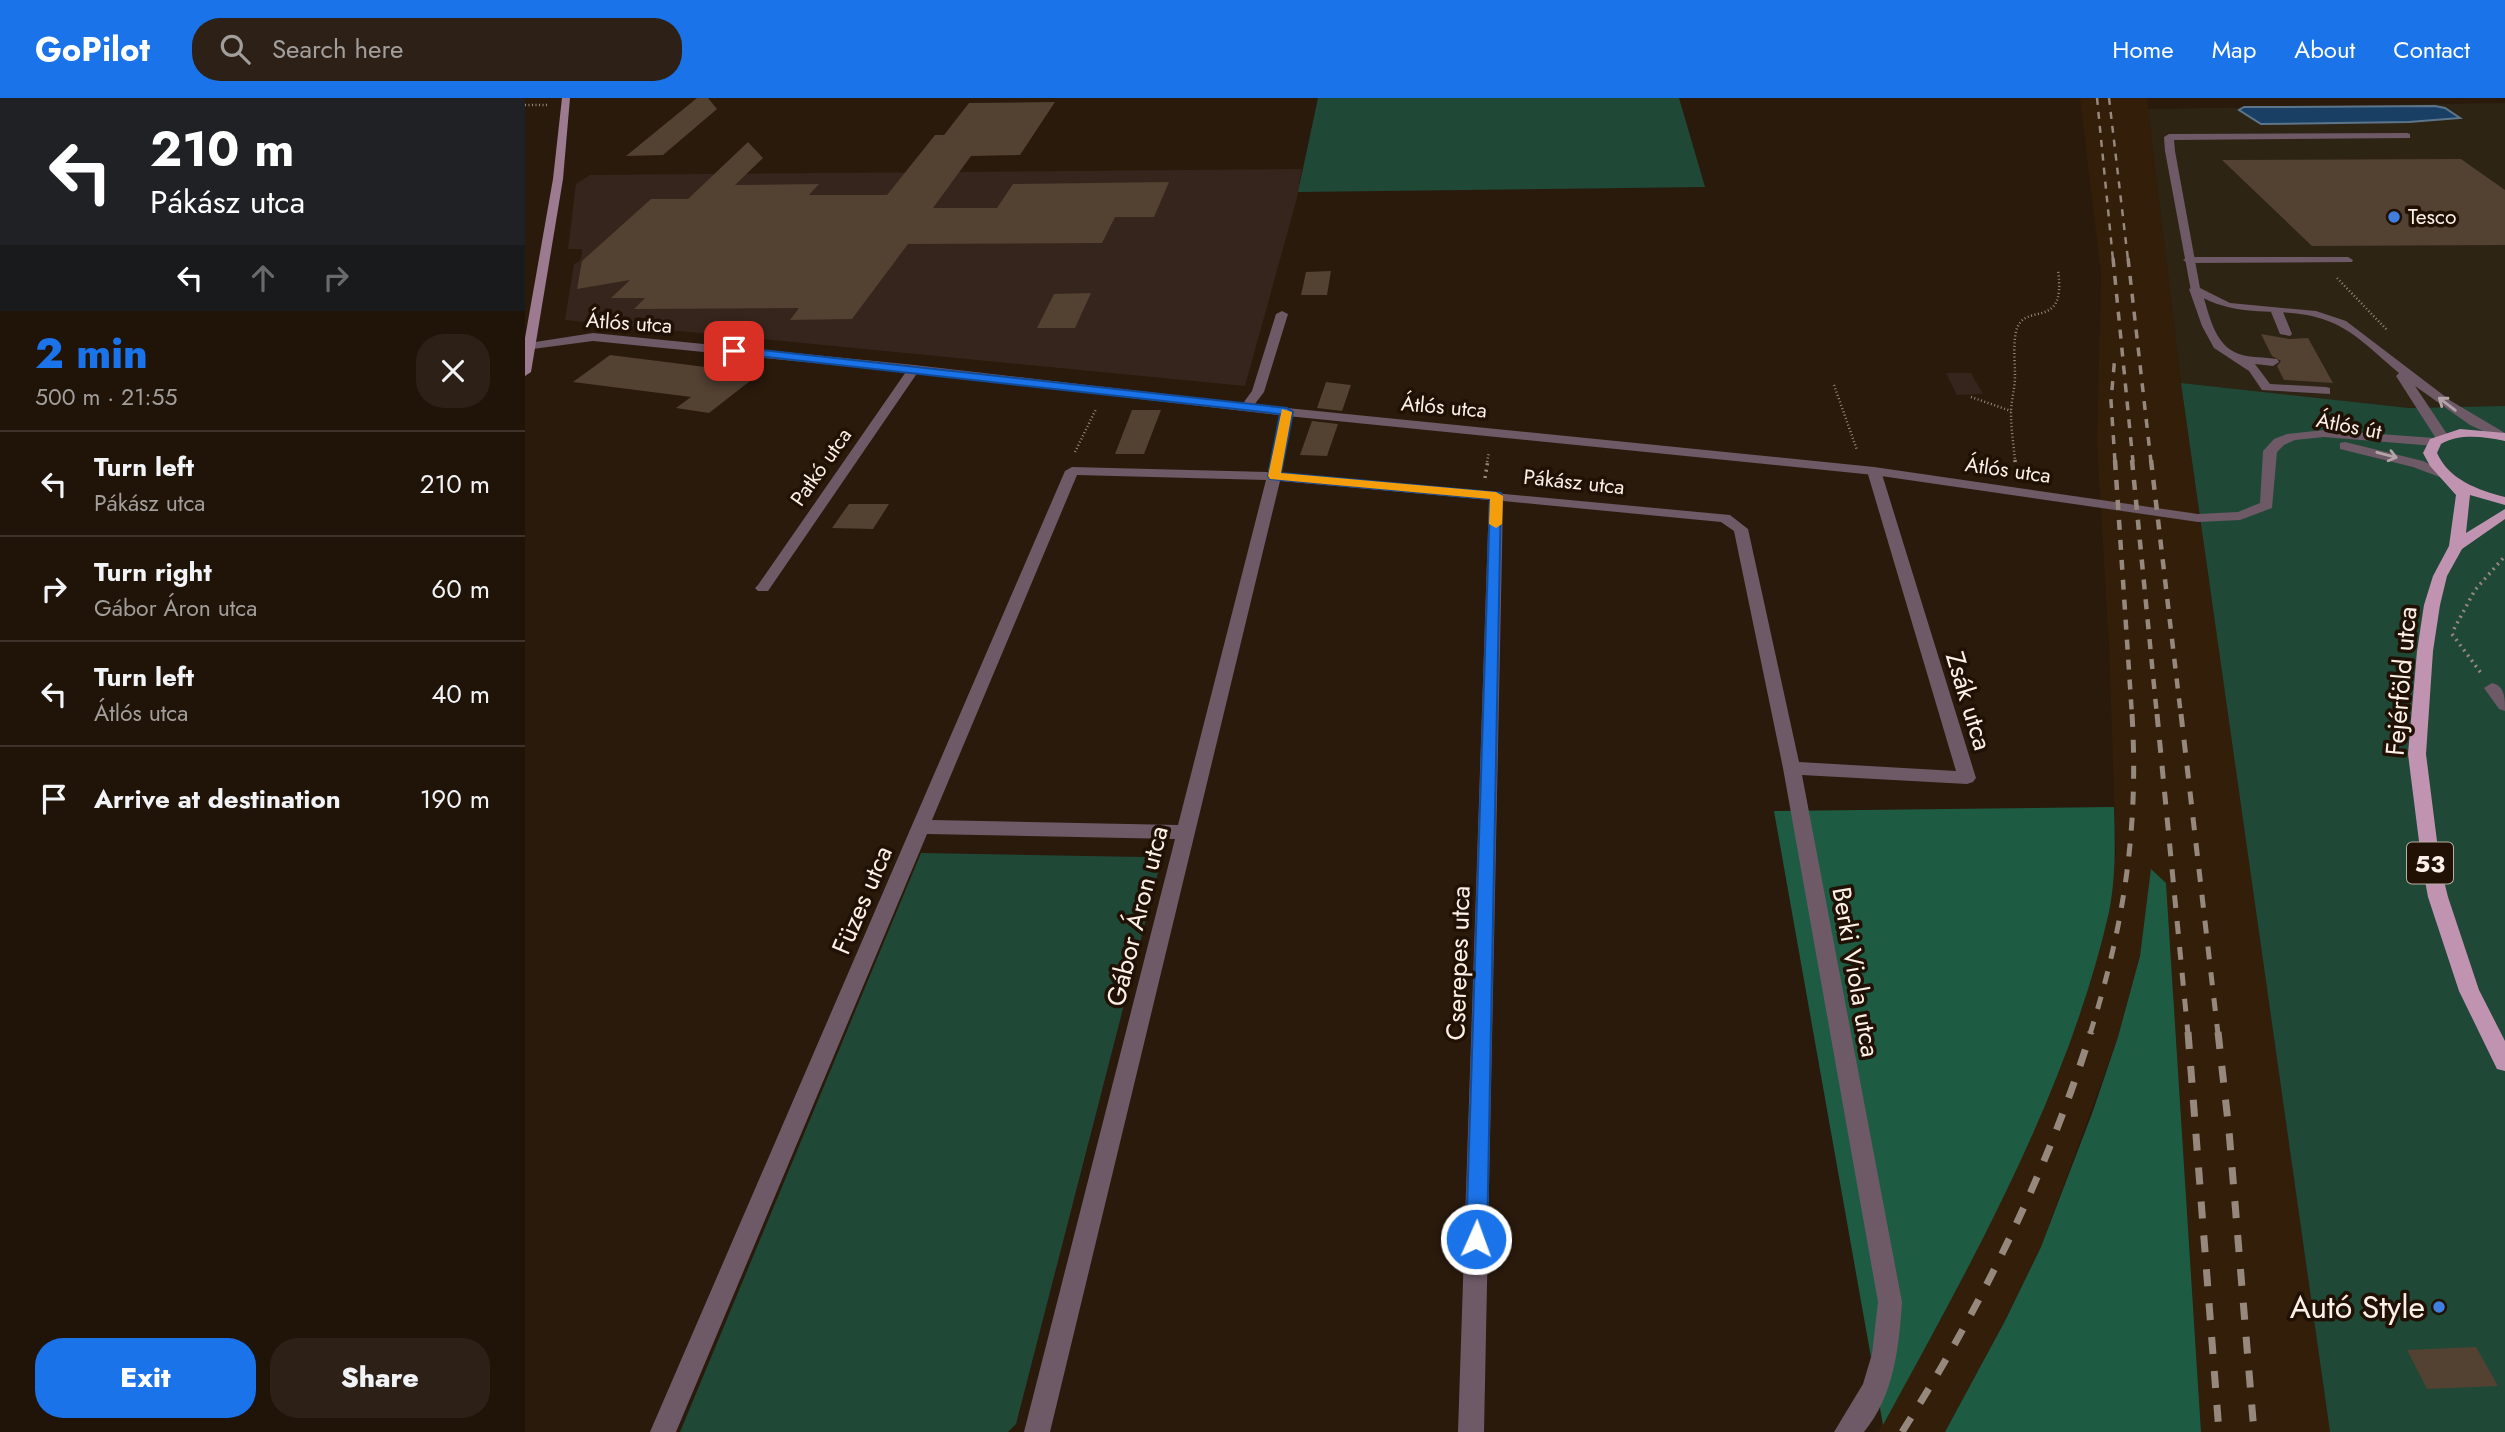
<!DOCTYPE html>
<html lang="en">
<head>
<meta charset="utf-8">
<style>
  body { margin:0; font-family:Jost,sans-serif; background:#2d2117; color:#f1f3f6; height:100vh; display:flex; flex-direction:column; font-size:26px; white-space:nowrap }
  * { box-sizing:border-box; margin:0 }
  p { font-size:23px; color:#a29e9c }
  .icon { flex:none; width:38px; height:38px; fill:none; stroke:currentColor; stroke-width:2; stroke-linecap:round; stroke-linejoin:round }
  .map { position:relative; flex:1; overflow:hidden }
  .sheet { display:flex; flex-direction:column; background:#201409; width:525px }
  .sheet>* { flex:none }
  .guide { background:#202124; color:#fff; overflow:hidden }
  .pin { position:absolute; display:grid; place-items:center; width:60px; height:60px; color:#fff; margin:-30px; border-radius:14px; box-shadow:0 4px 10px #0006 }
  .me { position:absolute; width:77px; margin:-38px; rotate:2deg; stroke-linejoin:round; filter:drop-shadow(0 0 5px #0008) }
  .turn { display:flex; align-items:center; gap:24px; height:147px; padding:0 35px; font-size:32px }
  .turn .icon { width:91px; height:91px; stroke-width:2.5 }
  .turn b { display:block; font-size:49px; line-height:60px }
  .lanes { display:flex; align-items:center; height:66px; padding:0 35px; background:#0003; justify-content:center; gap:35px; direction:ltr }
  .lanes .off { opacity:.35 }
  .round { display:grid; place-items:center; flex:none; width:74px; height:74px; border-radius:28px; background:#2d2117 }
  .headline { display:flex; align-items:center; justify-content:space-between; height:119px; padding:0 35px }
  h1 { font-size:42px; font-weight:800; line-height:52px; color:#1a73e8 }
  .button { display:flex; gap:14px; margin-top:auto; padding:14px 35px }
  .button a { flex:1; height:80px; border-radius:28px; background:#1a73e8; color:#fff; font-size:28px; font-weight:800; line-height:80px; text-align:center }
  .button a+a { background:#2d2117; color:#f1f3f6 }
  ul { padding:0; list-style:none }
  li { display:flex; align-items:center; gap:21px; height:105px; padding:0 35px; border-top:2px solid #3d332a }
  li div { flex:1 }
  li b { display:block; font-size:26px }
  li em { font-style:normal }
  header { display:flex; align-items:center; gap:42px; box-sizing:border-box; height:98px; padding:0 35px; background:#1a73e8; color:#fff }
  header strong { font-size:33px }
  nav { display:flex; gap:38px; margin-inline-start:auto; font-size:24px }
  .search { width:490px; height:63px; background:#2d2117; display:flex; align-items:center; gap:18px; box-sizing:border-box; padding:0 24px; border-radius:28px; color:#a29e9c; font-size:26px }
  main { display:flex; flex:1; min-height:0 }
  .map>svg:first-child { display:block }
</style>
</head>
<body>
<header>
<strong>GoPilot</strong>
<div class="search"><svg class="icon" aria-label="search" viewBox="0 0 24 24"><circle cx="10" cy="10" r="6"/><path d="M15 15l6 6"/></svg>Search here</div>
<nav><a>Home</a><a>Map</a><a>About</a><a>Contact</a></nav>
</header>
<main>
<section class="sheet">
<div class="guide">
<div class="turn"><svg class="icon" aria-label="left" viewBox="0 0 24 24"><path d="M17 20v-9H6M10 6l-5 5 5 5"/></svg><div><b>210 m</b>Pákász utca</div></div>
<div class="lanes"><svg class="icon" aria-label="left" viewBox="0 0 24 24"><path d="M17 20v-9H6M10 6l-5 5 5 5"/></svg><svg class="icon off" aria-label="ahead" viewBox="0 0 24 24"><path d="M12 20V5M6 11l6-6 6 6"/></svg><svg class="icon off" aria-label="right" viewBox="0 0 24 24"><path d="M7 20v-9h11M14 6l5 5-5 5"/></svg></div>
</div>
<div class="headline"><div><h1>2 min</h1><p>500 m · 21:55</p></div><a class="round"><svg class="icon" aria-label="close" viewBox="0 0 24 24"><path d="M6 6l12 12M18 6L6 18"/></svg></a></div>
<ul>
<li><svg class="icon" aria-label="left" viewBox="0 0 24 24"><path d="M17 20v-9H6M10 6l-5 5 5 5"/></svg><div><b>Turn left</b><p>Pákász utca</p></div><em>210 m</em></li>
<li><svg class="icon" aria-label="right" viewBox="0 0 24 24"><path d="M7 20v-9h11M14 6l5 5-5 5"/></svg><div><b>Turn right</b><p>Gábor Áron utca</p></div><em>60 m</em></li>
<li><svg class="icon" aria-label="left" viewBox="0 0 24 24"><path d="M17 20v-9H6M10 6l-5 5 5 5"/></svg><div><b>Turn left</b><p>Átlós utca</p></div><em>40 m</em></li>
<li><svg class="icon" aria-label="arrive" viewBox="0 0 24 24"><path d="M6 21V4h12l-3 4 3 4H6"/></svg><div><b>Arrive at destination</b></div><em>190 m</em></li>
</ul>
<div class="button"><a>Exit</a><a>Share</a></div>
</section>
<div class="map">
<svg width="1980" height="1334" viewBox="0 0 1980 1334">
  <rect width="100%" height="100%" fill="#2a1a0c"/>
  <path fill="#2e2414" d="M1980,5V308L1884,310L1656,285L1623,11Z"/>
  <path fill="#35251c" d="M777,71L772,100L720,288L40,222L49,166L55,163L57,156V151H43L51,86L65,77Z
    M1421,275H1446L1458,296L1432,297Z"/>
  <path fill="#331e0a" d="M1555,0H1622L1656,285L1805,1334H1676L1641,785L1627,772L1615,857L1593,939L1516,1149L1480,1223L1420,1334H1353L1413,1227L1472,1111L1539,959L1591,758L1584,548L1572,345L1576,177Z"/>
  <path fill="#204837" d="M793,0H1154L1180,89L773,94Z
    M1656,285L1884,310L1980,308V1334H1805Z
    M396,755L619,759L635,767L491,1326L483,1334H155Z"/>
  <path fill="#1d5c43" d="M1589,709C1590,744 1591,779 1584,814C1543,994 1446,1166 1358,1327L1249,713Z
    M1626,771L1641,785L1676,1334H1420L1480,1223L1516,1149L1568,1013L1593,939L1615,858Z"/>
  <path fill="#194064" stroke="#5d758b" stroke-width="2" d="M1910,8L1920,10L1935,20L1884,24L1736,26L1714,12L1719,9H1743Z"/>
  <path fill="#534132" d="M172,0H183L192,11L138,57L101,58Z
    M530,4L495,57L446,58L408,110H472L488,86L644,84L629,119H590L577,145L383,146L327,221L265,222L274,210L109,211L120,200H86L105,182L52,191L57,163L126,101H163L223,44L238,60L210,87L294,86L284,97H362L410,37H419L444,5Z
    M1936,61L1980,92V147L1787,148L1697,62Z
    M806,173L802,197H776L781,174Z
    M566,195L550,230H512L529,196Z
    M1736,236L1764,241L1783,240L1808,285L1759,282L1752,268L1756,263L1747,258Z
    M85,257L149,265L234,276L184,315L151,310L166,299L48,284Z
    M801,284L826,287L817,313L792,310Z
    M607,312H636L619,356H590Z
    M787,323L813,326L802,358L775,357Z
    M324,406H364L348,431L307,430Z
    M1951,1249L1973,1288L1902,1291L1882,1252Z"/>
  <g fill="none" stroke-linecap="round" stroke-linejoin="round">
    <path stroke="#96887d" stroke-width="2.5" stroke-dasharray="1 2.5" stroke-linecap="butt" d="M0,7H24
      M1812,180L1862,232
      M1309,287L1332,352
      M1446,299L1486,313
      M550,354L571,311
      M962,364L964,354
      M1490,364C1489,348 1486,332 1486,315C1486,303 1490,290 1490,278C1490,264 1488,247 1491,234C1498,201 1542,236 1533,172"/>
    <path stroke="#96887d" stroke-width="3.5" stroke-dasharray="2 4.5" stroke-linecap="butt" d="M1490,362L1491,374
      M960,380L963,362
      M1929,531L1950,492L1980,458
      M1927,536L1956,575"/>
    <path fill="#6e5967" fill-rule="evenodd" d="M1882,35L1885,36V40L1649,42L1650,53L1645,56L1640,53L1639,39L1644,36Z
      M1823,159L1828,162L1827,164L1663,165L1658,162L1663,159Z
      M1670,188L1676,191C1684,214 1688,247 1714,256C1725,260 1740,259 1752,261L1754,264L1748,268L1730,266L1745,286L1801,289L1805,290V296L1737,292L1724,273L1689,250L1677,228L1664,191Z
      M1748,212L1758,214L1767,236L1765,238L1755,236L1746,214Z
      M757,213L763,216L739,294L726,311H718L716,308L727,293L751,216Z"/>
    <path fill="#6e5967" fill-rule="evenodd" d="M1645,50L1650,53L1675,190L1705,205L1791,213L1821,223L1926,303L1980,335V343L1945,327L1890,288L1924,339L1917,343L1912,342L1871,278L1874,275C1852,257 1830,233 1803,223C1755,205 1715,225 1666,193L1640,53Z
      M389,267L395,271L243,493H233L230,490L233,487L385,268Z
      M762,310L768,314L756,375L1205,417L1223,431L1274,664L1431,673L1342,373L1349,369L1356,373L1451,680L1448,684L1442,686L1277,677L1377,1204C1374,1249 1369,1298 1339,1334H1309L1338,1286L1347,1256L1353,1204L1258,670L1209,433L1196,424L978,403L959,1334H933L964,402L755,383L525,1334H499L650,741L402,736L151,1334H125L540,373L547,369L743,374L756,314ZM552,377L741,382L653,727L407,722Z
      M1967,585C1980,588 1980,600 1980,613L1974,611L1959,590Z"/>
    <path fill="#6e5967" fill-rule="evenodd" d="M68,235L389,267L762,310L1349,369L1673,416L1713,414L1735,405L1738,353L1749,341L1762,336L1799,332L1910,340L1917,344L1910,348L1799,339L1770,342L1759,347L1752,354L1747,410L1715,422L1673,424L1349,377L762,318L389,275L68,243L0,252V246L4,245Z
      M1820,344L1898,363L1927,377L1920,381L1888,369L1815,351V345Z"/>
    <path fill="#9c7b91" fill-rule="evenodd" d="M37,0H45L38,81L6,274L0,278V240L28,81Z"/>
    <path fill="#c094b1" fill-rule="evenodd" d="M1935,331L1980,335V343C1958,339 1936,335 1916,346L1912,355C1924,382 1953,392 1980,399V407L1945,397L1941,435L1980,411V421L1937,451L1922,478L1915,507L1908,553L1901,656L1915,767L1923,799L1954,892L1980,943V973L1972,971L1934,893L1903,799L1897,767L1883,656L1892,553L1899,507L1908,478L1924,448L1931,397L1905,368L1898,355L1905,341Z"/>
    <path stroke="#96887d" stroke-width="2.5" stroke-dasharray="7 7" stroke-linecap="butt" d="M1572,0L1588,162
      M1584,0L1603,162"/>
    <path stroke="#96887d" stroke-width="3.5" stroke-dasharray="9 9" stroke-linecap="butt" d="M1588,160L1608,364
      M1603,160L1626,364
      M1590,364L1586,303L1590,257"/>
    <path stroke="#96887d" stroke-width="4.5" stroke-dasharray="10 10" stroke-linecap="butt" d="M1590,362L1607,618
      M1607,362L1632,618
      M1626,362L1656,618"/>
    <path stroke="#96887d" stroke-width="5" stroke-dasharray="13 13" stroke-linecap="butt" d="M1632,616L1663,936
      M1656,616L1693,936
      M1565,936C1599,828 1614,729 1607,616"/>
    <path stroke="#96887d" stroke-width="7" stroke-dasharray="17 17" stroke-linecap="butt" d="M1663,934L1694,1334
      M1693,934L1704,1033L1729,1334
      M1377,1334C1456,1210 1522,1074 1566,934"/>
  </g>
  <defs><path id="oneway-shaft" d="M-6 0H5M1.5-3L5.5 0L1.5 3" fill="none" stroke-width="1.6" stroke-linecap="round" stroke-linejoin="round" transform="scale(1.75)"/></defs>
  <g stroke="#b5a4a7">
    <use href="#oneway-shaft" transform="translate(1922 306) rotate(-143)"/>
    <use href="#oneway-shaft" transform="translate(1862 357) rotate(15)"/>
  </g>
  <path fill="#1a73e8" stroke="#114b97" stroke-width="2" d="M209,249L762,310L768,314L756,375L976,395L962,1141L959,1149L951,1152L944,1149L941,1141L965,401L745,381L743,378L755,316L205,255L203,253Z"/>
  <path fill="#f59e0b" d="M757,311L767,314L756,375L971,394L978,398L977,426L971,430L964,426L965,401L745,381L743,378Z"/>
  <g fill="#3f7fe0" stroke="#201104" stroke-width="2.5">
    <circle cx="1869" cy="119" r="7"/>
    <circle cx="1914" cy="1209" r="7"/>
  </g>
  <g text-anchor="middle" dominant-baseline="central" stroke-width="7" stroke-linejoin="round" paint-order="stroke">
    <g font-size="21" fill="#fcf0e7" stroke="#201104" text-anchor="start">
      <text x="1883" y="119">Tesco</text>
    </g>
    <g font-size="21" fill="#fcf0e7" stroke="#201104">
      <text transform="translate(104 225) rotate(4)">Átlós utca</text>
      <text transform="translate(919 309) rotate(5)">Átlós utca</text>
      <text transform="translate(1824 328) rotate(11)">Átlós út</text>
      <text transform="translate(296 369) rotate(-55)">Patkó utca</text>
      <text transform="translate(1483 372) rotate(8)">Átlós utca</text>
      <text transform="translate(1049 384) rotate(6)">Pákász utca</text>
    </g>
    <rect fill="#201104" stroke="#baada3" stroke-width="2" x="1882" y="744.5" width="46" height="41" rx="5"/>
    <g font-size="24" font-weight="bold" fill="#fcf0e7">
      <text x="1905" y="765">53</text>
    </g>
    <g font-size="26" fill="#fcf0e7" stroke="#201104">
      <text transform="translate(1876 583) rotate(-85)">Fejérföld utca</text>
      <text transform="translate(1444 603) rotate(73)">Zsák utca</text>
      <text transform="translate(337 802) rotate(-67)">Füzes utca</text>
      <text transform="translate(612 818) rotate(-76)">Gábor Áron utca</text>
      <text transform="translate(933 865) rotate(-88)">Cserepes utca</text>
      <text transform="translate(1331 874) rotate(80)">Berki Viola utca</text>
    </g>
    <g font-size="32" fill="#fcf0e7" stroke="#201104" text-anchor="end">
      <text x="1900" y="1209">Autó Style</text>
    </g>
  </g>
</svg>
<div class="pin" style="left:209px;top:253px;background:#d93025"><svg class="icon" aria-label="arrive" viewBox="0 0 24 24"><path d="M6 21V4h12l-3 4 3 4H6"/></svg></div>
<svg class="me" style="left:951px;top:1141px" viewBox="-20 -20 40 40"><circle r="17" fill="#1a73e8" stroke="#fff" stroke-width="3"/><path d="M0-11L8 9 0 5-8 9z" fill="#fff"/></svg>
</div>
</main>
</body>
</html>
